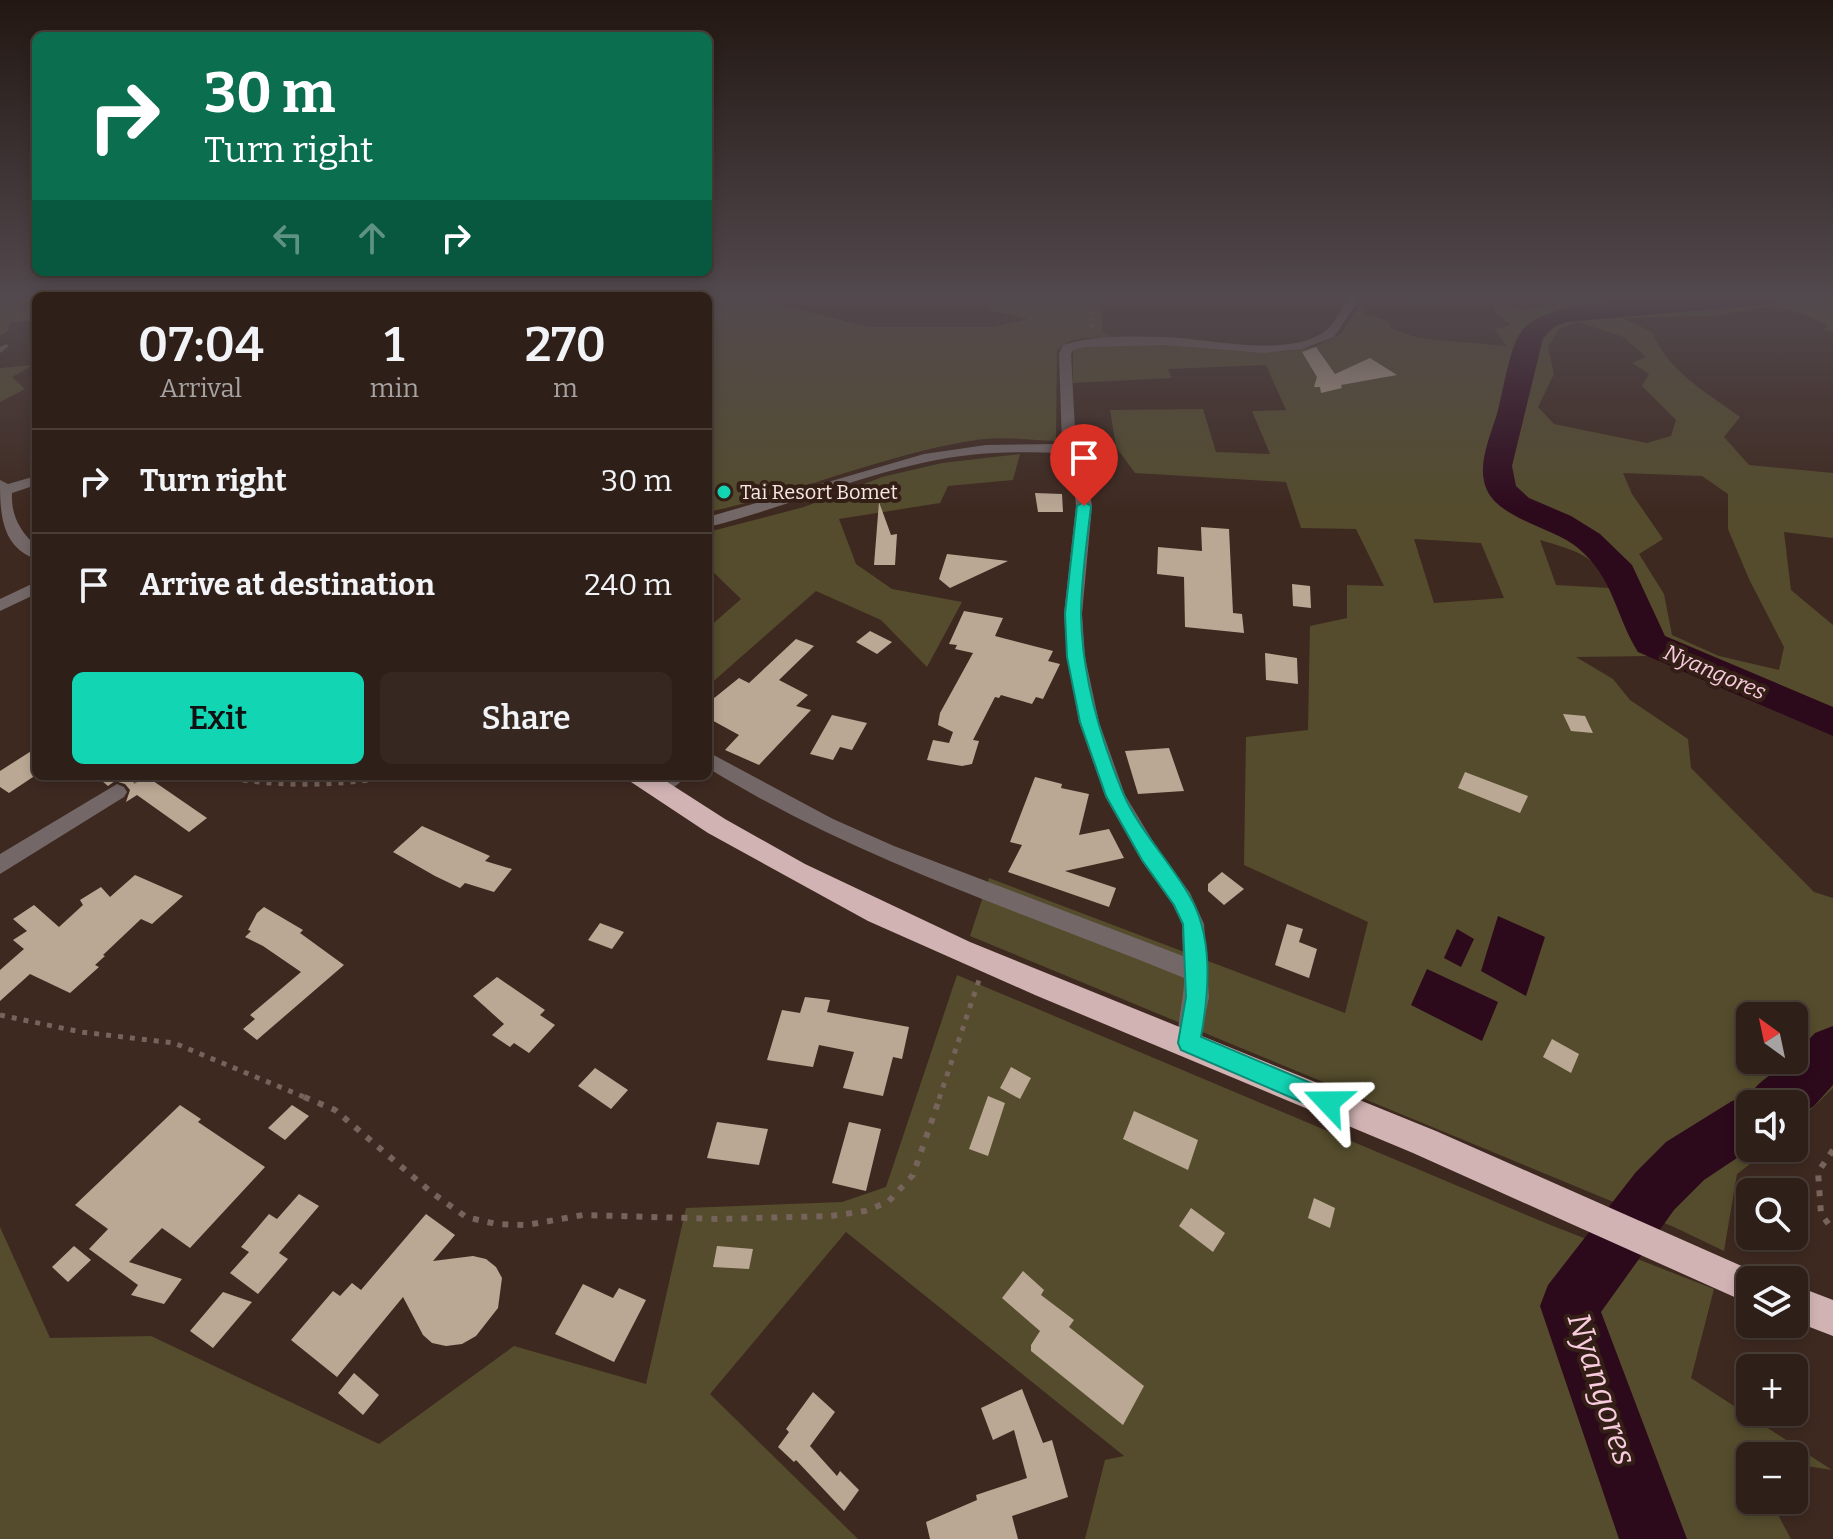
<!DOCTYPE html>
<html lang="en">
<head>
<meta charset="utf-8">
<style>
  body { margin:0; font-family:Bitter,serif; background:#362721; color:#f1f3f6; height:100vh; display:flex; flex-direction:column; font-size:30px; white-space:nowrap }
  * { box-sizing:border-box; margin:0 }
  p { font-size:26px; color:#a7a2a2 }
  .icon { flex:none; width:44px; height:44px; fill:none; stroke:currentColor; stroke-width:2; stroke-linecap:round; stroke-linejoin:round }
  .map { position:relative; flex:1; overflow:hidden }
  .side { position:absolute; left:32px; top:292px; width:680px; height:488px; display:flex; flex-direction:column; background:#2e1f18; border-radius:12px; box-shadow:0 4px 12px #0003,0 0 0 2px #493d37 }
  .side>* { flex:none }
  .hud { position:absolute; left:32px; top:32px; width:680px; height:244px; border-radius:12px; box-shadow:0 4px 12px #0003,0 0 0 2px #493d37; background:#0b6e4f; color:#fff; overflow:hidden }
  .needle { width:52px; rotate:327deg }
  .buttons { position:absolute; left:1736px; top:1002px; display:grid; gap:16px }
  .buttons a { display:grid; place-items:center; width:72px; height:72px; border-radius:12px; background:#2e1f18; box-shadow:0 4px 12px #0003,0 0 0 2px #493d37; font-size:40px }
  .pin { position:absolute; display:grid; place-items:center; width:68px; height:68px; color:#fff; margin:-82px -34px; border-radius:50% 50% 50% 0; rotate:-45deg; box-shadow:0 0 8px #0007 }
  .pin .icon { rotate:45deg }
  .me { position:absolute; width:88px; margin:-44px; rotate:293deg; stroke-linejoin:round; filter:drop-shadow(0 0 6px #0008) }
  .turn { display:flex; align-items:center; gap:28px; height:168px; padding:0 40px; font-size:36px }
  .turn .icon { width:104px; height:104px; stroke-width:2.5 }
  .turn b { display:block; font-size:56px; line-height:68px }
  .lanes { display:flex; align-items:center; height:76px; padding:0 40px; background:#0003; justify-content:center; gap:40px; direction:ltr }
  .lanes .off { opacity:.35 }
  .eta { display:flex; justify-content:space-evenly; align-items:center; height:136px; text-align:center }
  .eta b { font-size:48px; font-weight:600; line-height:56px }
  .primary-button { display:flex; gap:16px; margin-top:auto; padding:16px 40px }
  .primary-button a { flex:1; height:92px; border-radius:12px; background:#12d5b4; color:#111; font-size:32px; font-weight:600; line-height:92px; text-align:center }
  .primary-button a+a { background:#362721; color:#f1f3f6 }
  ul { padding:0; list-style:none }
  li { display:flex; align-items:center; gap:24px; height:104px; padding:0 40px; border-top:2px solid #493d37 }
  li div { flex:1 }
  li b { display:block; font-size:30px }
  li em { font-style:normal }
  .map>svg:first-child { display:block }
</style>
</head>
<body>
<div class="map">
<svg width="1833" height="1539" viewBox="0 0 1833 1539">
  <rect width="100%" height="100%" fill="#3e2920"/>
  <path fill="#544c2c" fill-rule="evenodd" d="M0,297H36V320L10,323L8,331L0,336Z
    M708,297H751L868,327H993L1028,319L987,309L992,297H1100L1103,332L1118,339C1096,338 1073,334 1057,350L1056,441C1030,440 1001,436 976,440C884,454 799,493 708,512Z
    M1364,297H1444L1438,307L1395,298L1367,297L1364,314L1388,321L1392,329L1419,338L1506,346L1495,329L1511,325L1495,313L1493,302L1525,310L1561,303L1553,297H1833V332L1823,330L1828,325L1806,315L1771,306L1713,316L1623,318L1652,332C1669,372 1706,392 1740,417L1724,437L1749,465L1833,473V538L1784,532L1791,590L1833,625V730L1651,656L1576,657L1613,679L1630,700L1688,739L1691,768L1814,892L1833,898V1088L1794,1126V1104H1750V1148H1771L1737,1174L1724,1251L1674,1227L970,936L989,878L1345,1013L1368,922L1244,865L1246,737L1308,730L1310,626L1347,618V585L1384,586L1356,529L1301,528L1286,482L1135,473L1116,447L1110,410L1203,409L1216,452L1270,454L1252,411L1286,410L1266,365L1168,369L1172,378L1073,383V350L1085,345L1166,342L1261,352L1288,351L1316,346L1341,334ZM1579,322L1623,337L1646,357L1632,363L1649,374L1642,386L1676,420L1671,436L1647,443L1554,424L1538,407L1554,374L1548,347L1560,328ZM1623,473L1702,476L1728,494V529L1749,579L1784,647L1779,670L1719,656L1672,635L1664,594L1639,554L1663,539L1632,494ZM1414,539L1481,543L1504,598L1434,603ZM1540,540C1570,549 1599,555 1610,588L1556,585ZM1750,1016H1794V1060H1750Z
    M33,365L12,377L25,389L0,402V368Z
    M1020,454L1013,480L948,486L940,503L839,519L856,564L892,589L962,602L927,667L881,620L816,591L708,686V628L741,599L708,567V532L804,507L882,477L942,463Z
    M957,975L1548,1224L1714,1289L1691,1378L1832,1470L1794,1464V1456L1747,1457L1750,1463V1500H1770L1791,1539H1085L1105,1460L1124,1456L846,1232L710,1394L858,1539H0V1227L50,1338L151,1336L379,1444L514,1346L646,1384L686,1208L842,1202L886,1187Z"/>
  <path fill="#2d091c" d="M1498,916L1545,937L1526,996L1481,971Z
    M1457,929L1474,939L1461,967L1444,958Z
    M1427,969L1498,1002L1482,1041L1411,1005Z"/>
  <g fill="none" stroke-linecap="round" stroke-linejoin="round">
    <path fill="#2d091c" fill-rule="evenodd" d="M1689,297H1785L1781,302L1773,304L1566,322L1554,327L1543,338L1512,466L1516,486L1529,498L1571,516L1600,534L1632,565L1665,636L1833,707V736L1638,652C1615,615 1614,578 1578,548C1554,528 1500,519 1487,490C1476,467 1490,437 1497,414C1503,393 1509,349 1521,332C1547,297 1647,301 1689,297Z
      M1833,1026V1085L1814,1106L1794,1120V1104H1750L1752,1148L1704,1180L1674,1210L1601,1312L1687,1539H1619L1540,1306L1548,1285L1636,1172L1666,1142L1732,1101L1751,1094C1758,1080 1778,1072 1789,1060H1794V1055L1815,1033Z"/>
  </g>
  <path fill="#baa894" d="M1316,347L1335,374L1370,358L1397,375L1341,385L1342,388L1321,393L1320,387H1314L1317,377L1302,352Z
    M1035,493L1062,494L1063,512H1038Z
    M879,502L891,535L897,534L895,565H874Z
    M1201,527L1229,529L1233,613L1242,614L1244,633L1185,627L1184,577L1157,574L1158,547L1202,551Z
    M947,554L1008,561L950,588L939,579Z
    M1292,584L1310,586L1311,608L1293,606Z
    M964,611L1003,618L995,636L1053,651L1048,661L1060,664L1043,699L1036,697L1032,704L1001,695L999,698L995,697L973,740L979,741L972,764L962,766L927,760L933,740L949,743L953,732L938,725L940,713L973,653L955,649L957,645L949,644Z
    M870,631L892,642L877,654L856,642Z
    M796,639L814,646L779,680L808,695L796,706L811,710L759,765L725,750L739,735L708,718V703L739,678L749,683Z
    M1265,653L1297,658L1298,684L1266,680Z
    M1563,714L1585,716L1593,733L1571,731Z
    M832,715L867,723L852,750L840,747L833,760L810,754Z
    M36,748V775L9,793L0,787V771Z
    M1169,748L1184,791L1138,794L1125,751Z
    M1465,772L1528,796L1520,813L1458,788Z
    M96,776H146L207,818L189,832L137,795L126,802L130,790L125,784L115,781L108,786Z
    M1035,777L1062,784L1061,788L1089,794L1079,835L1109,829L1124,858L1065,871L1116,888L1109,907L1008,872L1022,845L1010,842Z
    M422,826L490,856L485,861L512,869L494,892L465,883L460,888L435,876L393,852Z
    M1222,872L1244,889L1224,905L1208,891V884Z
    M135,875L183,896L152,924L141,919L103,955L105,956L95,965L99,967L70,993L30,974L0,1001V970L24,949L13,940L27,931L13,919L34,905L59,927L83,905L80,900L101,887L110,897Z
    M264,907L303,930L300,933L344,965L257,1040L243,1029L255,1019L250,1015L301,972L263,946L245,937L251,931L248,930L257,913Z
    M600,923L624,932L612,949L588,940Z
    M1287,924L1303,929L1299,942L1317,949L1309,978L1275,965Z
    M497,977L545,1010L540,1015L555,1025L529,1053L514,1043L510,1047L492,1035L504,1024L473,996Z
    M805,997L830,1000L827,1012L909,1027L902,1059L893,1057L883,1096L843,1088L854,1052L819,1045L813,1067L767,1060L782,1010L800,1013Z
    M1552,1039L1579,1054L1571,1073L1543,1057Z
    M1011,1067L1031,1078L1020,1099L1000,1088Z
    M595,1068L628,1090L611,1109L578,1086Z
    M988,1096L1005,1103L988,1156L969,1149Z
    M180,1105L201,1119L198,1122L265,1167L190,1248L162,1228L129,1262L182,1279L164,1304L131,1295L138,1285L89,1249L108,1229L75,1205Z
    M292,1105L309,1116L285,1140L268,1128Z
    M1134,1111L1198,1140L1188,1170L1123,1139Z
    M717,1122L768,1129L759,1165L707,1158Z
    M849,1122L881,1129L866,1191L832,1183Z
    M299,1194L319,1206L279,1253L288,1259L258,1294L230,1273L249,1252L241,1247L269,1214L277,1219Z
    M1314,1198L1335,1208L1330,1228L1308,1218Z
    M1191,1208L1225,1233L1213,1252L1179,1226Z
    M426,1214L455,1235L433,1261L473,1256L486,1259L496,1267L502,1278L498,1308L476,1336L462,1344L446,1346L432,1343L423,1335L403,1297L337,1377L291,1340L333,1291L340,1296L352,1283L361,1290Z
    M74,1246L91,1260L68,1282L52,1267Z
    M717,1246L753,1249L749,1269L713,1267Z
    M1023,1271L1044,1290L1041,1295L1074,1320L1069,1327L1144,1386L1123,1425L1031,1351V1345L1040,1331L1002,1298Z
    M583,1284L613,1298L619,1288L646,1300L614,1362L555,1334Z
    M223,1292L252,1302L213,1348L190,1331Z
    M354,1373L379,1395L363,1415L338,1393Z
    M1022,1389L1043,1443L1052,1440L1068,1497L1012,1516L1018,1539H930L926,1522L977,1500L976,1495L1027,1478L1014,1430L993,1440L981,1408Z
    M813,1392L835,1412L810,1446L837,1476L840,1471L859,1490L844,1511L796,1460L794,1462L778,1447L789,1432L786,1429Z"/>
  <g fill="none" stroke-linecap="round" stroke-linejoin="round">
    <path stroke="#76635b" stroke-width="3" stroke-dasharray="3 4" stroke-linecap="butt" d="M1089,297L1093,329"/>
    <path stroke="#76635b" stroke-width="5" stroke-dasharray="5 7" stroke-linecap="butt" d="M219,776C279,788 337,786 397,776
      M133,782L142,776
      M0,1015L81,1032L174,1043L309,1099
      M939,1099L979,980"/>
    <path stroke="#76635b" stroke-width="6" stroke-dasharray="6 9" stroke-linecap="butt" d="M304,1097L335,1110L431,1192L466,1217L496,1224L527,1225L583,1215L720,1219L831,1216L865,1211L888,1202L913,1175L940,1097
      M1833,1150L1818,1172L1821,1214L1833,1230"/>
    <path fill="#736767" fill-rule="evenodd" d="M6,344L9,346L0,353V347Z"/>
    <path fill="#736767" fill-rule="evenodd" d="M1349,297H1361L1334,337L1302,349L1264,353L1166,345L1084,347L1073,350L1071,354L1076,449L1088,482L1092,506L1082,614L1085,657L1099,722L1125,795L1157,848L1190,893L1204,924L1209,997L1198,1051L1189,1054L1180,1051C1173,1035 1185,999 1184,978C1023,912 857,860 708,768V752L833,819L894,846L1183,956L1182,924L1173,905L1141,860L1105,796L1079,722L1067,657L1064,614L1076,506L1074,482L1063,453C1016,451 968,452 922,463C849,479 780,509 708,527V517L924,454L986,445L1062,444L1059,354L1063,345C1095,335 1133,336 1166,337C1211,339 1286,358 1324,332C1334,325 1342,307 1349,297Z
      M36,476V485L12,493C11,516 20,531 36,546V559C0,547 0,510 0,480L8,484Z
      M36,582V594L0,611V599Z
      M658,776H685C679,787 660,796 648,792L645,787Z
      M117,784L124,787L127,792L124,797L0,874V854Z"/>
    <path fill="#d2b3b4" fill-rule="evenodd" d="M628,776H658L725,819L805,864L970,942L1436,1131L1762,1275L1765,1280H1750V1304L1413,1153L1035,995L868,921L708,833L631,782Z
      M1794,1285L1833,1300V1336L1794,1321Z"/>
  </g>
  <linearGradient id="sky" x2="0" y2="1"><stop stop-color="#221712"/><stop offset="0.58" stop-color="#52494e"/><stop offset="1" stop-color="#52494e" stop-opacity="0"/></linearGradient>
  <rect width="1833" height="512" fill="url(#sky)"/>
  <path fill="#12d5b4" stroke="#0c8a75" stroke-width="2" d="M1084,502L1091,506C1087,542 1081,579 1081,615C1082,676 1100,737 1123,793C1139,830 1169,860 1189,895C1214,936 1209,992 1201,1037L1337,1094L1340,1102L1337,1110L1328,1113L1320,1110L1181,1050L1178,1043L1186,997L1183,924L1174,905L1142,860L1106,796L1080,722L1067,657L1065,614L1077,506Z"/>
  <circle fill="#12d5b4" stroke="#341f17" stroke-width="3" cx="724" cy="492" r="8"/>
  <g text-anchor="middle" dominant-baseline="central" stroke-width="8" stroke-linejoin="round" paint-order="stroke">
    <g font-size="20" fill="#f7e8e2" stroke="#341f17" text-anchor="start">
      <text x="740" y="492">Tai Resort Bomet</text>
    </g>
    <g font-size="22" font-style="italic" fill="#f8cbde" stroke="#341f17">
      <text transform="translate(1715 672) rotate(23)">Nyangores</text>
    </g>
    <g font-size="32" font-style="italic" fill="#f8cbde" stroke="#341f17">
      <text transform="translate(1602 1389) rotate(72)">Nyangores</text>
    </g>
  </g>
</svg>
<div class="buttons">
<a><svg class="needle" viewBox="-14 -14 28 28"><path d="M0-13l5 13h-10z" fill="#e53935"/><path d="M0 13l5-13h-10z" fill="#a7a2a2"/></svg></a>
<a><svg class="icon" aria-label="sound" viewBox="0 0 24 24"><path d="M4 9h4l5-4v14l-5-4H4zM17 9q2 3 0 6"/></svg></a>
<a><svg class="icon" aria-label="search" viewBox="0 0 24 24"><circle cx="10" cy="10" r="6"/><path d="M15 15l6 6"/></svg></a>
<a><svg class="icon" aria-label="layers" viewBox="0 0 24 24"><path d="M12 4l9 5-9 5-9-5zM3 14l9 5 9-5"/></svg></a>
<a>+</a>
<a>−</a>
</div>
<div class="pin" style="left:1084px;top:506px;background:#d93025"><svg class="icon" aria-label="arrive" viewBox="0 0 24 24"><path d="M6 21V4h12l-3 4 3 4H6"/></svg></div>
<svg class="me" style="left:1328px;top:1102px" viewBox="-20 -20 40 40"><path d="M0-17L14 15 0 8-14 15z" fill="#12d5b4" stroke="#fff" stroke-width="4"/></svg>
<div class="hud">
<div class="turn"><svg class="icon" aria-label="right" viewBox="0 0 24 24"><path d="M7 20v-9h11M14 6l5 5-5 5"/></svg><div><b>30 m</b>Turn right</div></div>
<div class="lanes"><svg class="icon off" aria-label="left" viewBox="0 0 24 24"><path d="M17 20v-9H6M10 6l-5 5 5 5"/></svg><svg class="icon off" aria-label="ahead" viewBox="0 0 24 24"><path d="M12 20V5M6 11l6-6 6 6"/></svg><svg class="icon" aria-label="right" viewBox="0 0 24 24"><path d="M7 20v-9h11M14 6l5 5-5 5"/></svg></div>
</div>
<section class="side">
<div class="eta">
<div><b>07:04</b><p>Arrival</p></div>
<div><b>1</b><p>min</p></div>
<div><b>270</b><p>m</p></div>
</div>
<ul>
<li><svg class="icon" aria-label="right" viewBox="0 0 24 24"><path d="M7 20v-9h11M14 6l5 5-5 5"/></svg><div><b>Turn right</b></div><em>30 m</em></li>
<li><svg class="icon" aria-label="arrive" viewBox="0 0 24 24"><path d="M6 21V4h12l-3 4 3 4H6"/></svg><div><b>Arrive at destination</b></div><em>240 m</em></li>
</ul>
<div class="primary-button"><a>Exit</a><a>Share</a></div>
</section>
</div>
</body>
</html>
